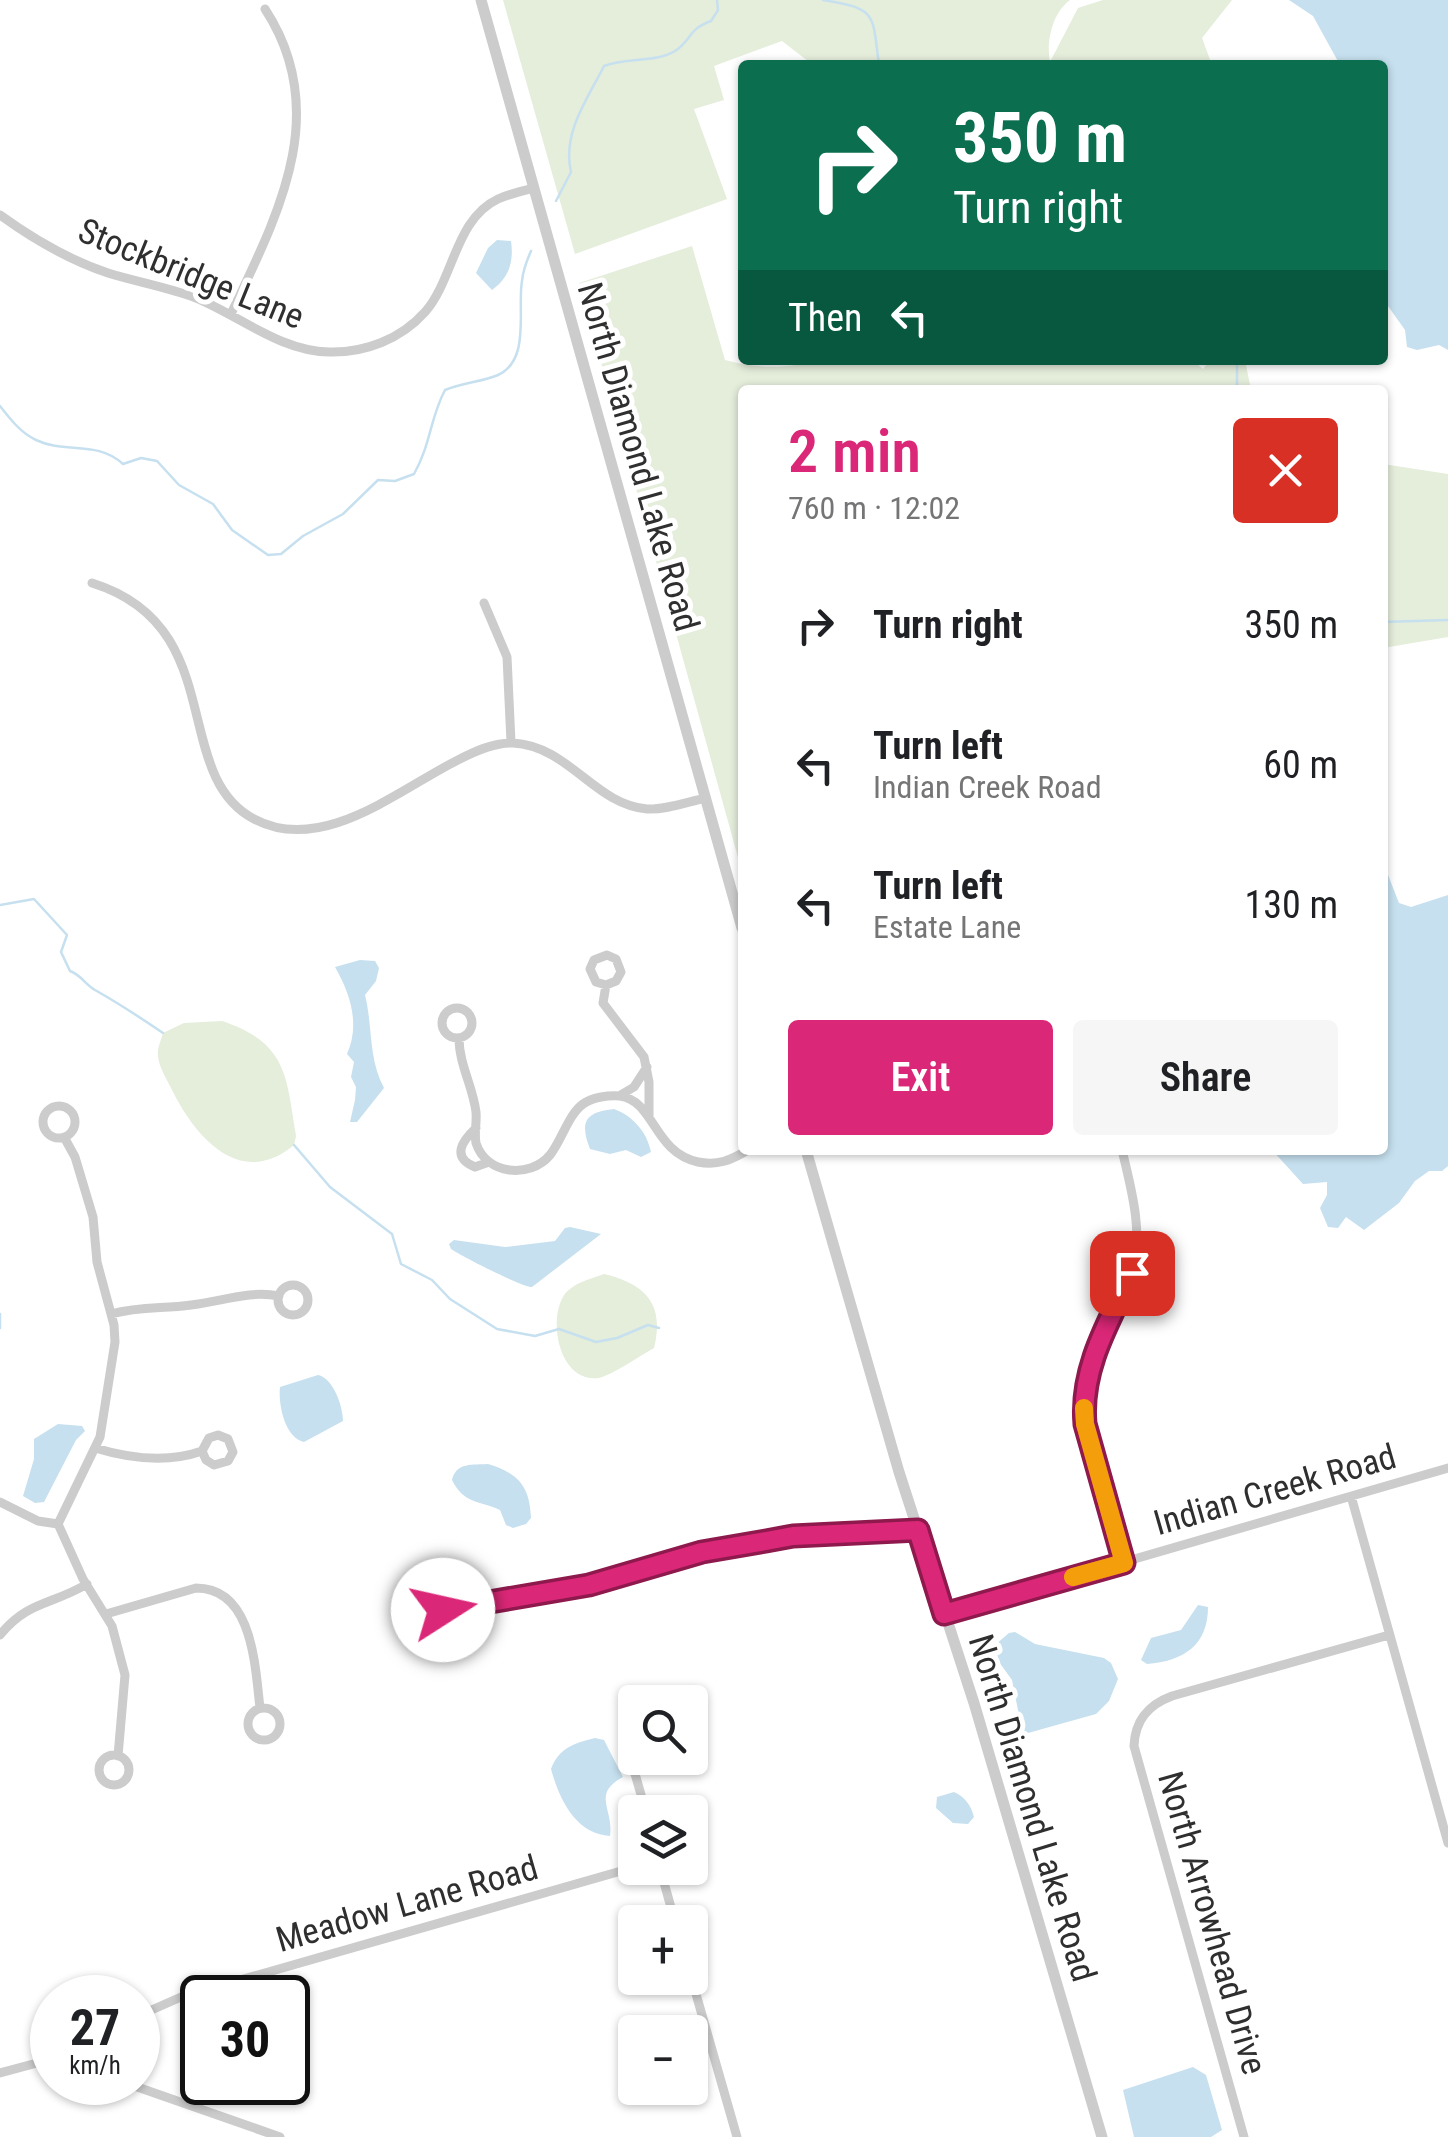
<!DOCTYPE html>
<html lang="en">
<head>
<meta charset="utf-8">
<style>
  body { margin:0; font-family:"Roboto Condensed",sans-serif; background:#f6f6f6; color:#202124; height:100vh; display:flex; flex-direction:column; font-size:38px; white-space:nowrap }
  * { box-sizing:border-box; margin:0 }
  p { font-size:32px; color:#757577 }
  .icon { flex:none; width:55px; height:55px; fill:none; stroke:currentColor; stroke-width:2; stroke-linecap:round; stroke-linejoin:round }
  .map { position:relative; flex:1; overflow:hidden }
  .details { position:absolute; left:738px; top:385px; width:650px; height:770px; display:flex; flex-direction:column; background:#fff; border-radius:10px; box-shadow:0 2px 8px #0004 }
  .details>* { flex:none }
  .guide { position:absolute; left:738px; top:60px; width:650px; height:305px; border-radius:10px; box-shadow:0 2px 8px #0004; background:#0b6e4f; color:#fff; overflow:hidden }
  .controls { position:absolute; left:618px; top:1685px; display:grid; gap:20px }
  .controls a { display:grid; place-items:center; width:90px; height:90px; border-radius:10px; background:#fff; box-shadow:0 2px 8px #0004; font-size:50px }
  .speed { position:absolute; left:30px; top:1975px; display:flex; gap:20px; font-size:50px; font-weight:700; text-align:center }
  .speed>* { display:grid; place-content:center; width:130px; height:130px; border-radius:50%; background:#fff; box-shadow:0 2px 8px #0004; line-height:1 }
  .speed small { font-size:25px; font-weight:400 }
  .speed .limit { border:5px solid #111; border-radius:15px; background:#fff; color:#111 }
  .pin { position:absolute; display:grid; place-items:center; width:85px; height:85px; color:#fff; margin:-42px; border-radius:20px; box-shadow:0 5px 15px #0006 }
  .me { position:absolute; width:110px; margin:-55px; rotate:80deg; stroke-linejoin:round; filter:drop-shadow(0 0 8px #0008) }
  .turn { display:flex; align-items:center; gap:35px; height:210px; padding:0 50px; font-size:45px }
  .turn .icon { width:130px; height:130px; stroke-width:2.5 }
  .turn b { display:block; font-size:70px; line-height:85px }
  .then { display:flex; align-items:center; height:95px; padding:0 50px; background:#0003; gap:20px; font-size:38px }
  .round { display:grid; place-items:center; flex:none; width:105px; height:105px; border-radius:10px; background:#f6f6f6 }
  .head { display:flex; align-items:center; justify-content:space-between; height:170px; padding:0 50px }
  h1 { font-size:60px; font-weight:600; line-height:75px; color:#db2777 }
  .action { display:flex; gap:20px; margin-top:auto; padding:20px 50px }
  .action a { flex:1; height:115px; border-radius:10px; background:#db2777; color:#fff; font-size:40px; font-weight:600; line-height:115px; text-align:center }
  .action a+a { background:#f6f6f6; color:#202124 }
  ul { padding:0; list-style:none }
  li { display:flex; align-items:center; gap:30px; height:140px; padding:0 50px }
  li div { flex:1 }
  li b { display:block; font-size:38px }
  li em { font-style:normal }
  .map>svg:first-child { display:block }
</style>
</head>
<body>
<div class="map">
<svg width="1448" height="2137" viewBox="0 0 1448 2137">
  <rect width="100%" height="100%" fill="#fff"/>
  <path fill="#e5eddb" d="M503,0H1070C1052,13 1046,42 1050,62L1078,8L1103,0H1232L1202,38L1212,65H813L782,41L714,66L724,100L694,109L727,199L575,254Z
    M692,246L725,360C758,369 787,369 821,360H1192L1203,369L1210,360H1275L1246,365L1251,390H742V872L579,283Z
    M1383,464L1448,474V637L1383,648Z
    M222,1021C287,1043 286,1074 296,1136L294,1145C241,1189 197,1139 173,1092C168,1081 159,1068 158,1056C157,1048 161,1041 163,1033L184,1023Z
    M604,1274C645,1284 665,1303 654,1348C641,1355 611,1376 598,1378C560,1382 548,1323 563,1297C570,1284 590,1279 604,1274Z"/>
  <path fill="#c6e0ef" d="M1289,0H1448V350L1439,345L1417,350L1407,347L1405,330L1383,299L1382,65H1340L1313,16Z
    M497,240L511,241C514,262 509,278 492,290L476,273L488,248Z
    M1383,862L1399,903L1411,907L1448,895V1166L1442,1171H1429L1415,1181L1399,1203L1364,1230L1346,1217L1338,1228L1328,1227L1320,1208L1327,1195V1182L1303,1184L1272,1150H1382Z
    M360,960L375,961L379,968L376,981L365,995C373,1027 368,1058 384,1088L357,1122H350L355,1100L356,1087L351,1077L354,1062L347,1054C360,1025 351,995 335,967Z
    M614,1109C633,1116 647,1132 651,1152L641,1157L626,1150L610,1154L590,1149C579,1121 586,1112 614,1109Z
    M570,1227L601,1234L532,1287C522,1287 463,1257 451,1249L449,1244L454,1240L505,1247L555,1241L565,1228Z
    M318,1375C333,1378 343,1406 343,1421L304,1442C285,1438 278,1405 280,1387Z
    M58,1424L82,1426L85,1431L76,1440L44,1502L35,1503L23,1496L34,1459V1439Z
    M488,1464C518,1473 530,1486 531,1518L526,1524L513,1528L506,1525L500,1510C478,1500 464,1504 452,1480C456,1462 473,1465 488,1464Z
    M1198,1605L1208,1607C1208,1645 1184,1661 1147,1664L1141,1660L1151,1638L1181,1630Z
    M1015,1632L1035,1644L1104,1658L1111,1663L1118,1679L1109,1701L1096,1714L1028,1733L1022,1730L1012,1680L999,1662L995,1645L1009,1633Z
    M595,1738L604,1740L623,1777C591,1794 614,1809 610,1836C575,1834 559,1798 551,1769C559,1748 574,1743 595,1738Z
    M954,1792C965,1797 971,1805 974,1817L968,1824L953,1823L936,1808L937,1797Z
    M1193,2067L1206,2075L1222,2130L1211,2137H1134L1123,2090Z"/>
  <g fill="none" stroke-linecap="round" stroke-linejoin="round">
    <path stroke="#c6e0ef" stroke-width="2.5" d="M823,0C878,9 872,13 879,65
      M556,201L571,172C562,133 587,100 604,66C626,57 655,63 675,51C691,41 688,29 711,21L718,10L717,0
      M1237,390V360
      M0,406C10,419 21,433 36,440C65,454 97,440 123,464L141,458L157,461L179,485L213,504L232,530L268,555L281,554L303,536L343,514L378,480L395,481L414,474C431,444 430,418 445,390C462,383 485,381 498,375C531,360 517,309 522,281C523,271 527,260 531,251
      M1382,622L1448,620
      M0,905L34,899L67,935L61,952L70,971C81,975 85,984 95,990C118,1003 141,1018 163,1033
      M294,1145L330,1187L392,1234L401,1264L432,1280L450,1299L497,1329L535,1336L559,1329L596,1342L617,1338L648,1325L659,1328
      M0,1314V1328"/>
    <path stroke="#ccc" stroke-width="9" d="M0,215C33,239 69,260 108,273C137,282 167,287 196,298C240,316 280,351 329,352C365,353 401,339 425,312C454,279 455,219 498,199C509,194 522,191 534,188
      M231,314C277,216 333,113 265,9
      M92,583C230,626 169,774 254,819C321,855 397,791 456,761C473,752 494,742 513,743C569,746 595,805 647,809C666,810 687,802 706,798
      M484,603L507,657L511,742
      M606,985L596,982L590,969L594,960L607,955L616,959L621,972L616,981L606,985L603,1003L644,1057L649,1082V1117
      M442 1023a15 15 0 1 1 30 0a15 15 0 1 1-30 0Z
      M459,1038C459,1064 473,1087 476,1112C477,1122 474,1133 476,1143C486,1175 530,1179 550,1155C562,1140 568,1115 583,1104C593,1097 609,1095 620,1096C655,1101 653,1152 698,1162C718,1166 731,1160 748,1150
      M619,1096L634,1087L647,1067
      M43 1122a16 16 0 1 1 32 0a16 16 0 1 1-32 0Z
      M476,1128C462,1141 451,1157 475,1167L489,1162
      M1122,1150C1131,1188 1144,1233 1132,1272C1115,1328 1081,1361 1085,1424L1123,1563
      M278 1300a15 15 0 1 1 30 0a15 15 0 1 1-30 0Z
      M111,1314C141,1306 162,1309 191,1305C221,1302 248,1290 279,1296
      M95,1448C128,1458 168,1463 202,1451L209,1438L218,1435L228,1439L233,1452L228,1461L214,1465L206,1460L202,1451
      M1351,1496L1448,1843
      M0,1502L38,1521L58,1524
      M58,1524L100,1437L115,1342L114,1325L97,1262L93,1217L75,1157L64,1137
      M58,1524L83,1579L112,1626L125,1675L118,1756
      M443,1610L589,1585L703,1552L793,1537L917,1530
      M106,1614L196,1588C253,1588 255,1666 260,1708
      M945,1614L1448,1468
      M0,1635C27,1601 52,1605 87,1584
      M248 1724a16 16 0 1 1 32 0a16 16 0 1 1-32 0Z
      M627,1746L646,1812
      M99 1770a15 15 0 1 1 30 0a15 15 0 1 1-30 0Z
      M660,1868L675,1922
      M690,1973L737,2137
      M138,2016L181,1997L635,1867
      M0,2073L52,2059
      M123,2082L280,2137
      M1244,2137L1134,1746C1135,1720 1148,1705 1172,1696L1389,1635"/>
    <path stroke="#ccc" stroke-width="11" d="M481,0L742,928
      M806,1150L899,1472L974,1703L1102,2137"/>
  </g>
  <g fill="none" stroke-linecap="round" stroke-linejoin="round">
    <g stroke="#8e194d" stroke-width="25">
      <path id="route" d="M443,1610L589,1585L702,1552L766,1541L793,1536L918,1530L944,1614L1124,1563L1085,1424C1080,1369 1109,1321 1132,1273"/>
    </g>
    <use href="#route" stroke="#db2777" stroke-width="18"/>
    <path stroke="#f59e0b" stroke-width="18" d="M1073,1577L1124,1563L1085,1424L1084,1408"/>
  </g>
  <g text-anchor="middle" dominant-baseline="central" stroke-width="10" stroke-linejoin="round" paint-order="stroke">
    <g font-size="35" fill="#2f2f2f" stroke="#fff">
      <text transform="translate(191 274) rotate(22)">Stockbridge Lane</text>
      <text transform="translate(638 457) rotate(74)">North Diamond Lake Road</text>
      <text transform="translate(1275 1490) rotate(-16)">Indian Creek Road</text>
      <text transform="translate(1032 1808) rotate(73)">North Diamond Lake Road</text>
      <text transform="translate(407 1904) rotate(-16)">Meadow Lane Road</text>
      <text transform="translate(1212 1923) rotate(74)">North Arrowhead Drive</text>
    </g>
  </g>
</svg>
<div class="controls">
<a><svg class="icon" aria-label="search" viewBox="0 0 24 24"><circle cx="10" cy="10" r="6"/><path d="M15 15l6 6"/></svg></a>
<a><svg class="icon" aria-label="layers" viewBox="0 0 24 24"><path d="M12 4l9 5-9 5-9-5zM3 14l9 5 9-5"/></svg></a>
<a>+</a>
<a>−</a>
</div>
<div class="speed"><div>27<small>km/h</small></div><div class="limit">30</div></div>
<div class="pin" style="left:1132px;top:1273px;background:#d93025"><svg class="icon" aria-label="arrive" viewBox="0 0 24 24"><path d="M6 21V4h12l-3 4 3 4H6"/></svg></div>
<svg class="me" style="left:443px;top:1610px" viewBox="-20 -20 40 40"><circle r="19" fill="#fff"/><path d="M0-13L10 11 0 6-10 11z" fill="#db2777"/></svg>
<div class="guide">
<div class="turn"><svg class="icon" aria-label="right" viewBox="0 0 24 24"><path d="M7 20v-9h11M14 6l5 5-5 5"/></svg><div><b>350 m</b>Turn right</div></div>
<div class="then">Then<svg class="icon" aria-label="left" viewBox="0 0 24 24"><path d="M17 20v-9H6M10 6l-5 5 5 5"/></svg></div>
</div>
<section class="details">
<div class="head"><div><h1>2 min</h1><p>760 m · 12:02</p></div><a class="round" style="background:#d93025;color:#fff"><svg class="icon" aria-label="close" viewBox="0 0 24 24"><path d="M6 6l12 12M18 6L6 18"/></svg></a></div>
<ul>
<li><svg class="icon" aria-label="right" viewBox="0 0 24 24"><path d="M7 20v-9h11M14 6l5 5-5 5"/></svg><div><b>Turn right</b></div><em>350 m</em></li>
<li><svg class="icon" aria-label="left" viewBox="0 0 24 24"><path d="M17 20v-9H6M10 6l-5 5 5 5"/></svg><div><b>Turn left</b><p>Indian Creek Road</p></div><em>60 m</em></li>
<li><svg class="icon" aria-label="left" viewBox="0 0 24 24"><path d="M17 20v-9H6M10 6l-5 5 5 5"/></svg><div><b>Turn left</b><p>Estate Lane</p></div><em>130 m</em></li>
</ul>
<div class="action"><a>Exit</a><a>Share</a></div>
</section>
</div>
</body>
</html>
